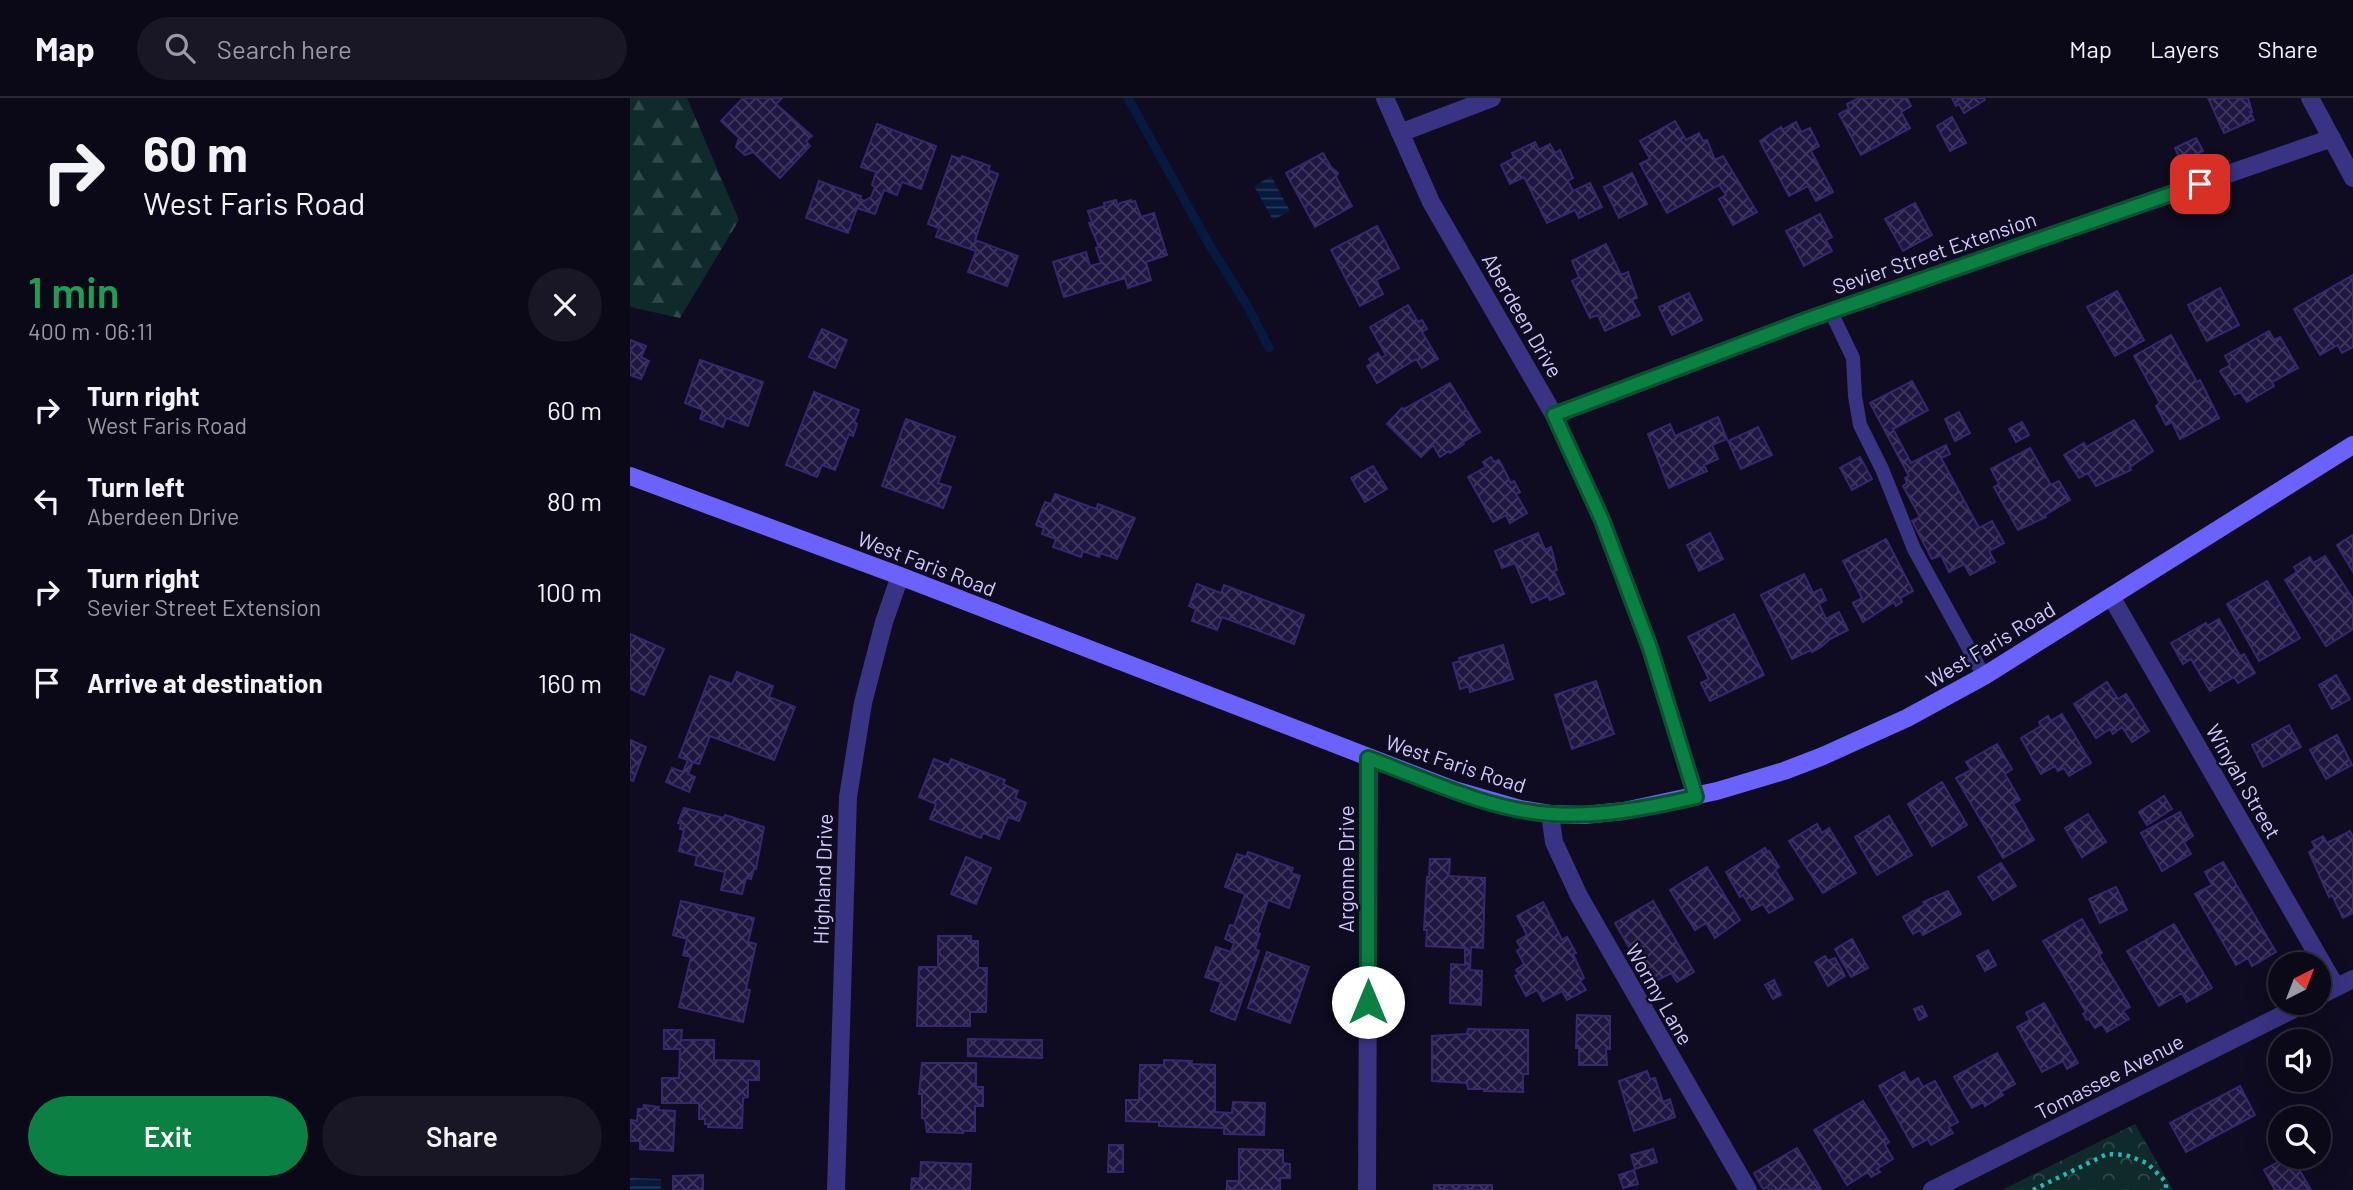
<!DOCTYPE html>
<html lang="en">
<head>
<meta charset="utf-8">
<style>
  body { margin:0; font-family:Barlow,sans-serif; background:#191625; color:#f1f3f6; height:100vh; display:flex; flex-direction:column; font-size:26px; white-space:nowrap }
  * { box-sizing:border-box; margin:0 }
  p { font-size:23px; color:#9a9aa2 }
  .icon { flex:none; width:38px; height:38px; fill:none; stroke:currentColor; stroke-width:2; stroke-linecap:round; stroke-linejoin:round }
  .map { position:relative; flex:1; overflow:hidden }
  .drawer { display:flex; flex-direction:column; background:#0b0818; width:630px }
  .drawer>* { flex:none }
  .top-card { background:#0b0818; color:#f1f3f6; overflow:hidden }
  .needle { width:46px; rotate:42deg }
  .fabs { position:absolute; left:1638px; top:854px; display:grid; gap:14px }
  .fabs a { display:grid; place-items:center; width:63px; height:63px; border-radius:50%; background:#0b0818; box-shadow:0 7px 28px #0002,0 0 0 2px #2b2937; font-size:35px }
  .pin { position:absolute; display:grid; place-items:center; width:60px; height:60px; color:#fff; margin:-30px; border-radius:14px; box-shadow:0 4px 10px #0006 }
  .me { position:absolute; width:77px; margin:-38px; rotate:0deg; stroke-linejoin:round; filter:drop-shadow(0 0 5px #0008) }
  .turn { display:flex; align-items:center; gap:24px; height:147px; padding:0 28px; font-size:32px }
  .turn .icon { width:91px; height:91px; stroke-width:2.5 }
  .turn b { display:block; font-size:49px; line-height:60px }
  .round { display:grid; place-items:center; flex:none; width:74px; height:74px; border-radius:37px; background:#191625 }
  .overview { display:flex; align-items:center; justify-content:space-between; height:119px; padding:0 28px }
  h1 { font-size:42px; font-weight:600; line-height:52px; color:#1e9e55 }
  .button { display:flex; gap:14px; margin-top:auto; padding:14px 28px }
  .button a { flex:1; height:80px; border-radius:42px; background:#0b8043; color:#fff; font-size:28px; font-weight:600; line-height:80px; text-align:center }
  .button a+a { background:#191625; color:#f1f3f6 }
  ul { padding:0; list-style:none }
  li { display:flex; align-items:center; gap:21px; height:91px; padding:0 28px }
  li div { flex:1 }
  li b { display:block; font-size:26px }
  li em { font-style:normal }
  header { display:flex; align-items:center; gap:42px; box-sizing:border-box; height:98px; padding:0 35px; background:#0b0818; border-bottom:2px solid #2b2937 }
  header strong { font-size:33px }
  nav { display:flex; gap:38px; margin-inline-start:auto; font-size:24px }
  .search { width:490px; height:63px; background:#191625; display:flex; align-items:center; gap:18px; box-sizing:border-box; padding:0 24px; border-radius:38px; color:#9a9aa2; font-size:26px }
  main { display:flex; flex:1; min-height:0 }
  .map>svg:first-child { display:block }
</style>
</head>
<body>
<header>
<strong>Map</strong>
<div class="search"><svg class="icon" aria-label="search" viewBox="0 0 24 24"><circle cx="10" cy="10" r="6"/><path d="M15 15l6 6"/></svg>Search here</div>
<nav><a>Map</a><a>Layers</a><a>Share</a></nav>
</header>
<main>
<section class="drawer">
<div class="top-card">
<div class="turn"><svg class="icon" aria-label="right" viewBox="0 0 24 24"><path d="M7 20v-9h11M14 6l5 5-5 5"/></svg><div><b>60 m</b>West Faris Road</div></div>
</div>
<div class="overview"><div><h1>1 min</h1><p>400 m · 06:11</p></div><a class="round"><svg class="icon" aria-label="close" viewBox="0 0 24 24"><path d="M6 6l12 12M18 6L6 18"/></svg></a></div>
<ul>
<li><svg class="icon" aria-label="right" viewBox="0 0 24 24"><path d="M7 20v-9h11M14 6l5 5-5 5"/></svg><div><b>Turn right</b><p>West Faris Road</p></div><em>60 m</em></li>
<li><svg class="icon" aria-label="left" viewBox="0 0 24 24"><path d="M17 20v-9H6M10 6l-5 5 5 5"/></svg><div><b>Turn left</b><p>Aberdeen Drive</p></div><em>80 m</em></li>
<li><svg class="icon" aria-label="right" viewBox="0 0 24 24"><path d="M7 20v-9h11M14 6l5 5-5 5"/></svg><div><b>Turn right</b><p>Sevier Street Extension</p></div><em>100 m</em></li>
<li><svg class="icon" aria-label="arrive" viewBox="0 0 24 24"><path d="M6 21V4h12l-3 4 3 4H6"/></svg><div><b>Arrive at destination</b></div><em>160 m</em></li>
</ul>
<div class="button"><a>Exit</a><a>Share</a></div>
</section>
<div class="map">
<svg width="1723" height="1092" viewBox="0 0 1723 1092">
  <defs>
    <pattern id="forest-firs" width="22" height="20" patternUnits="userSpaceOnUse" patternTransform="scale(1.75)"><rect width="22" height="20" fill="#0e2a2a"/><path d="M5 1l3.5 6h-7zM16 11l3.5 6h-7z" fill="#30484a"/></pattern>
    <pattern id="park-crowns" width="20" height="18" patternUnits="userSpaceOnUse" patternTransform="scale(1.75)"><rect width="20" height="18" fill="#0e2a2a"/><path d="M2 6a3 3 0 1 1 6 0M12 15a3 3 0 1 1 6 0" fill="none" stroke="#30484a"/></pattern>
    <pattern id="water-rules" width="6" height="5" patternUnits="userSpaceOnUse" patternTransform="scale(1.75)"><rect width="6" height="5" fill="#06193e"/><path d="M0 2.5h6" fill="none" stroke="#29395b"/></pattern>
    <pattern id="building-cross-hatch" width="8" height="8" patternUnits="userSpaceOnUse" patternTransform="scale(1.75)"><rect width="8" height="8" fill="#201642"/><path d="M0 0l8 8M0 8l8-8" fill="none" stroke="#40375e"/></pattern>
  </defs>
  <rect width="100%" height="100%" fill="#0f0b20"/>
  <path fill="url(#forest-firs)" d="M0,0H57L109,122L50,220L0,209Z"/>
  <path fill="url(#park-crowns)" d="M1505,1026L1543,1092H1372Z"/>
  <path fill="url(#water-rules)" d="M641,78L660,113L643,122L624,88Z
    M0,1080L31,1081V1092H0Z"/>
  <g fill="none" stroke-linecap="round" stroke-linejoin="round">
    <path stroke="#06193e" stroke-width="9" d="M498,0L580,148L617,207L639,250"/>
  </g>
  <path fill="url(#building-cross-hatch)" stroke="#37276f" stroke-width="2" d="M113,0H152L146,6L182,38L176,43L180,48L150,80L123,54L115,57L106,49L109,40L91,23Z
    M1229,0H1277L1281,8L1271,14L1280,30L1231,57L1209,16L1219,11L1217,6Z
    M1322,0H1354L1355,2L1334,15L1329,6L1326,8Z
    M1578,0H1618L1622,14H1620L1624,22L1594,35Z
    M1322,19L1336,45L1320,53L1307,28Z
    M1045,23L1056,42L1069,35L1073,43L1077,42L1085,62L1093,58L1127,114L1103,127L1089,101L1096,97L1089,87L1037,115L1010,66L1020,61L1010,43Z
    M1166,24L1171,34L1180,30L1189,48L1181,53L1203,94L1186,103L1178,88L1159,98L1130,43L1151,29L1152,32Z
    M247,26L306,48L291,91L272,84L267,97L254,92L245,116L227,110L218,135L176,120L189,83L231,98L230,101L234,103L241,99L245,89L242,87L246,74L231,69Z
    M1566,40L1573,53L1551,63L1545,50Z
    M905,44L909,52L920,46L925,55L930,52L943,80L938,83L943,93L960,85L972,109L949,120L945,112L917,125L894,79L880,86L871,67L884,60L882,55Z
    M693,55L701,69L708,75L706,79L722,108L685,129L656,75Z
    M322,58L331,61L332,58L360,68L358,72L368,76L345,142L388,158L377,188L338,174L346,153L306,139L309,130L298,126Z
    M1002,75L1017,106L989,120L974,89Z
    M486,102L488,108L490,105L501,102V104L505,103L511,119L524,115L537,157L516,164L521,182L498,190L495,180L434,199L423,164L456,154L460,168L471,165L466,150L469,149L459,125H462L458,113L475,108L474,105Z
    M1285,105L1302,137L1273,153L1255,121Z
    M1190,116L1202,139L1196,142L1202,153L1174,168L1156,133Z
    M747,128L769,170L746,182L753,196L730,208L701,152Z
    M976,146L991,177L998,174L1007,200L1002,202L1010,217L975,233L968,217L960,220L942,183L949,179L942,163Z
    M1723,177V249L1712,255L1708,247L1690,257L1664,211Z
    M1590,190L1609,227L1577,243L1558,207Z
    M1487,193L1514,242L1485,258L1457,209Z
    M1059,195L1072,222L1042,237L1029,209Z
    M778,207L788,224L792,222L797,231L792,234L808,261L792,270L786,261L747,285L737,268L742,265L739,261L748,255L751,260L756,257L740,229Z
    M192,231L217,242L205,270L179,259Z
    M1639,233L1644,242L1650,239L1668,270L1642,284L1644,288L1617,304L1610,294L1605,297L1590,273L1600,267L1595,258Z
    M1541,237L1567,284L1570,282L1589,320L1550,341L1542,324L1536,327L1526,308L1530,305L1504,258Z
    M0,242L16,248L11,259L19,263L11,281L0,277Z
    M70,262L133,284L118,328L96,320L93,329L70,321L73,312L55,305Z
    M1282,283L1298,312L1263,331L1281,365L1316,347L1320,356L1311,360L1349,430L1362,423L1374,445L1359,453L1365,464L1340,477L1334,466L1319,474L1311,457L1302,461L1282,423L1290,419L1273,388L1277,385L1275,380L1279,378L1240,305Z
    M820,285L850,334L833,344L834,346L820,355L819,353L810,359L803,347L791,359L757,326L772,310L774,311Z
    M184,294L229,312L224,324L227,326L223,338L219,336L205,372L192,367L187,379L156,367Z
    M1329,314L1340,335L1325,343L1315,321Z
    M1088,319L1097,341L1082,347L1088,361L1074,367L1077,373L1039,390L1018,336L1040,326L1045,338Z
    M276,321L325,339L308,385L321,389L313,410L252,388Z
    M1504,322L1523,353L1500,369L1501,372L1466,388L1458,375L1449,380L1434,357L1454,345L1456,349Z
    M1392,324L1399,337L1386,344L1379,331Z
    M1128,329L1142,357L1111,371L1098,343Z
    M1400,350L1421,387L1429,383L1440,402L1415,417L1416,419L1388,432L1364,389L1369,386L1361,371Z
    M861,359L864,364L869,362L881,385L884,383L890,394L886,396L897,415L880,425L876,417L863,424L838,379L856,369L853,364Z
    M1230,359L1242,381L1222,392L1210,370Z
    M743,368L757,391L735,404L721,380Z
    M425,396L466,411L468,406L505,420L487,461L470,455L469,459L453,453L451,459L423,449L426,441L412,436L414,430L406,427L415,404L421,406Z
    M908,435L915,452L921,449L927,472L924,473L934,496L920,502L918,498L902,505L885,465L872,470L865,453Z
    M1080,435L1093,461L1069,473L1057,447Z
    M1723,437V474L1707,447Z
    M1256,441L1283,493L1270,500L1272,504L1266,508L1264,504L1233,524L1223,505L1232,500L1213,463Z
    M1695,458L1723,501V531L1696,548L1655,482L1667,474L1664,469L1680,459L1683,465Z
    M1174,476L1183,495L1191,491L1196,502L1189,506L1196,521L1209,514L1218,532L1200,541L1191,549L1182,554L1181,552L1162,561L1131,497Z
    M1637,483L1670,540L1629,563L1597,506Z
    M567,486L591,495L594,487L674,517L664,546L592,519L587,532L562,523L566,511L559,508Z
    M1104,516L1134,577L1080,603L1071,585L1079,581L1058,539Z
    M1589,521L1610,558L1614,556L1625,575L1608,585L1604,579L1580,593L1561,561L1553,566L1541,545L1576,525L1577,528Z
    M0,536L34,551L14,597L0,591Z
    M873,547L883,581L840,594L839,588L830,591L823,565L830,563L829,560Z
    M107,574L143,588L139,599L165,609L144,662L80,638L69,666L63,664L58,676L65,679L59,694L36,684L42,670L53,674L58,662L49,659L80,578L102,586Z
    M1706,577L1720,601L1702,611L1689,587Z
    M966,583L984,636L942,651L925,597Z
    M1477,584L1488,601L1496,596L1519,633L1502,644L1492,629L1483,636L1480,631L1466,640L1444,606Z
    M1432,616L1461,665L1439,678L1434,670L1428,673L1425,668L1411,676L1391,640L1411,628L1409,624L1418,618L1421,623Z
    M1659,627L1671,649L1633,669L1622,647Z
    M1707,637L1722,667L1696,681L1680,652Z
    M0,642L16,649L3,683L0,682Z
    M1367,646L1382,671L1375,676L1390,702L1383,706L1404,742L1373,760L1326,680L1341,672L1336,664Z
    M304,661L319,667L321,661L375,682L373,686L388,693L385,700L396,705L389,723L378,719L369,741L353,735L351,740L300,721L306,706L289,699Z
    M1312,684L1337,727L1302,748L1278,706Z
    M1534,698L1542,711L1517,727L1509,714Z
    M54,710L94,720L95,717L134,729L126,771L124,770L121,781L116,780L112,796L91,792L95,774L65,767L67,758L49,753L54,732L50,731L51,726L48,725Z
    M1550,714L1563,738L1554,744L1561,756L1532,773L1511,735Z
    M1458,716L1476,744L1452,759L1435,730Z
    M1259,718L1282,757L1247,777L1225,739Z
    M1187,726L1192,735L1199,730L1226,775L1193,795L1159,743Z
    M1720,733L1723,739V815L1713,820L1702,797L1699,799L1679,754L1685,750L1682,744L1693,738L1697,745Z
    M1135,750L1137,754L1139,753L1149,769L1145,772L1163,801L1139,815L1133,806L1122,812L1113,797L1110,799L1096,774Z
    M618,754L663,770L661,775L670,778L659,810L638,802L627,835L630,836L625,851L629,853L605,922L581,913L591,884L575,879L586,849L601,854L604,845L595,841L600,827L604,828L615,796L595,789L607,756L616,759Z
    M336,759L361,770L346,806L321,796Z
    M800,761H820L819,778L855,780L853,850L841,849L840,872L852,873L851,907L820,905L821,866L835,867V850L796,848L797,832H794L797,779H799Z
    M1593,764L1646,854L1622,868L1618,860L1606,867L1565,796L1582,787L1575,774Z
    M1371,765L1386,788L1363,802L1348,779Z
    M1077,769L1110,822L1085,840L1076,825L1065,832L1040,792Z
    M1486,789L1497,812L1470,825L1459,801Z
    M1318,793L1331,816L1293,837L1290,832L1283,836L1273,819L1295,806L1293,804Z
    M51,803L124,820L118,844L126,846L116,891L120,892L113,924L49,909L61,859L53,857L57,841L43,837Z
    M1023,803L1064,874L1047,884L1041,875L1026,883L1014,862L1008,865L985,825Z
    M913,804L932,842L937,839L946,855L943,856L954,880L950,883L956,892L937,902L932,893L913,903L907,892L896,898L885,878L889,876L886,872L894,866L887,853L891,850L887,843L897,837L887,818Z
    M1452,821L1472,855L1469,857L1500,909L1493,913L1499,921L1477,934L1472,926L1465,930L1459,921L1457,922L1453,916L1456,914L1413,843Z
    M1544,826L1582,890L1557,904L1552,895L1529,908L1497,853Z
    M308,838H341V843H348V870H357L356,914H340V928H287L289,869H308Z
    M1222,841L1238,870L1221,879L1205,851Z
    M1358,852L1366,867L1355,873L1347,858Z
    M637,854L679,869L660,925L618,910Z
    M1195,858L1198,863L1205,860L1215,878L1198,888L1185,864Z
    M1144,882L1151,897L1143,901L1135,887Z
    M1414,905L1448,965L1437,971L1433,963L1412,974L1387,929L1400,922L1396,915Z
    M1292,908L1297,918L1289,922L1284,911Z
    M947,917L980,918V951H976L977,967H949V950H946Z
    M838,931L898,932V976H893V994L854,993V991H838L837,985L802,983V938L837,936Z
    M34,932H52L51,942H84V962L129,963V982H118V999L113,1000L112,1030L78,1029V1026H75V1021H69V1005H32V980H49L50,951H34Z
    M338,941L412,942V960L338,958Z
    M1367,955L1385,986L1371,994L1373,997L1355,1008L1353,1004L1342,1010L1324,979Z
    M534,962L562,963L561,966L585,967V1014L602,1015L603,1004L635,1005L634,1037L594,1036V1030L529,1028V1024L496,1023V1002H509L510,967H534Z
    M292,965H346V989H353V1008H345V1033H333V1035L297,1034L295,1021L292,1020V996H289Z
    M1017,973L1020,981L1025,980L1033,1004L1040,1001L1045,1019L1004,1033L989,983Z
    M1274,974L1280,985L1288,980L1293,989L1305,983L1328,1024L1319,1029L1323,1035L1301,1047L1298,1041L1283,1049L1249,988Z
    M1610,988L1625,1017L1556,1054L1540,1025Z
    M1233,1003L1259,1044L1255,1047L1263,1061L1247,1071L1250,1074L1241,1079L1238,1074L1217,1087L1184,1032Z
    M14,1007L29,1009L28,1012L45,1013L43,1053L10,1051V1043H0L1,1022L7,1023L8,1011H13Z
    M479,1047H493V1074H478Z
    M1167,1050L1191,1091L1139,1092L1137,1089L1133,1091L1124,1075Z
    M609,1051L653,1052V1065L660,1066V1080H650V1092H597V1083H609Z
    M1023,1051L1027,1064L1005,1071L1001,1057Z
    M1657,1059H1662L1681,1092H1645L1634,1072Z
    M291,1064L341,1066L340,1092H281L282,1080L290,1081Z
    M1004,1072L1008,1086L993,1090L989,1077Z
    M73,1077V1092H43V1078Z
    M804,1087H862V1092H804Z"/>
  <g fill="none" stroke-linecap="round" stroke-linejoin="round">
    <path stroke="#26b7b2" stroke-width="4.5" stroke-dasharray="3.5 5" stroke-linecap="butt" d="M1403,1092L1477,1056L1496,1057L1517,1065L1536,1084V1092"/>
    <path stroke="#383382" stroke-width="14" d="M1201,214L1223,260L1225,298L1230,327L1252,371L1284,451L1354,578"/>
    <path stroke="#383382" stroke-width="18" d="M755,0L801,104L924,317L972,422L1020,550L1066,699
      M1680,0L1723,80
      M770,35L862,0
      M924,317L1176,222L1702,40
      M1482,500L1706,889
      M920,716L924,744L949,798L1118,1092
      M1689,898L1723,881
      M206,1092L218,699L233,605L254,524L270,478
      M737,1092L739,660
      M1302,1092L1676,905"/>
    <path stroke="#6a61ff" stroke-width="18" d="M0,378L270,478L824,692L890,711L920,716L954,717L994,713L1087,693L1154,673L1193,658L1277,620L1354,578L1723,347"/>
  </g>
  <g fill="none" stroke-linecap="round" stroke-linejoin="round">
    <g stroke="#07532c" stroke-width="18">
      <path id="route" d="M738,904V660C795,681 861,713 922,716C971,719 1019,710 1066,699L1020,550L972,422L924,317L1176,222L1570,86"/>
    </g>
    <use href="#route" stroke="#0b8043" stroke-width="12"/>
  </g>
  <g text-anchor="middle" dominant-baseline="central" stroke-width="5" stroke-linejoin="round" paint-order="stroke">
    <g font-size="21" fill="#d2caff" stroke="#0f0b20">
      <text transform="translate(1304 154) rotate(-19)">Sevier Street Extension</text>
      <text transform="translate(893 217) rotate(60)">Aberdeen Drive</text>
      <text transform="translate(297 465) rotate(21)">West Faris Road</text>
      <text transform="translate(1360 546) rotate(-31)">West Faris Road</text>
      <text transform="translate(826 665) rotate(18)">West Faris Road</text>
      <text transform="translate(1614 683) rotate(60)">Winyah Street</text>
      <text transform="translate(715 771) rotate(-90)">Argonne Drive</text>
      <text transform="translate(192 781) rotate(-88)">Highland Drive</text>
      <text transform="translate(1030 896) rotate(60)">Wormy Lane</text>
      <text transform="translate(1479 978) rotate(-27)">Tomassee Avenue</text>
    </g>
  </g>
</svg>
<div class="fabs">
<a><svg class="needle" viewBox="-14 -14 28 28"><path d="M0-13l5 13h-10z" fill="#e53935"/><path d="M0 13l5-13h-10z" fill="#9a9aa2"/></svg></a>
<a><svg class="icon" aria-label="sound" viewBox="0 0 24 24"><path d="M4 9h4l5-4v14l-5-4H4zM17 9q2 3 0 6"/></svg></a>
<a><svg class="icon" aria-label="search" viewBox="0 0 24 24"><circle cx="10" cy="10" r="6"/><path d="M15 15l6 6"/></svg></a>
</div>
<div class="pin" style="left:1570px;top:86px;background:#d93025"><svg class="icon" aria-label="arrive" viewBox="0 0 24 24"><path d="M6 21V4h12l-3 4 3 4H6"/></svg></div>
<svg class="me" style="left:738px;top:904px" viewBox="-20 -20 40 40"><circle r="19" fill="#fff"/><path d="M0-13L10 11 0 6-10 11z" fill="#0b8043"/></svg>
</div>
</main>
</body>
</html>
